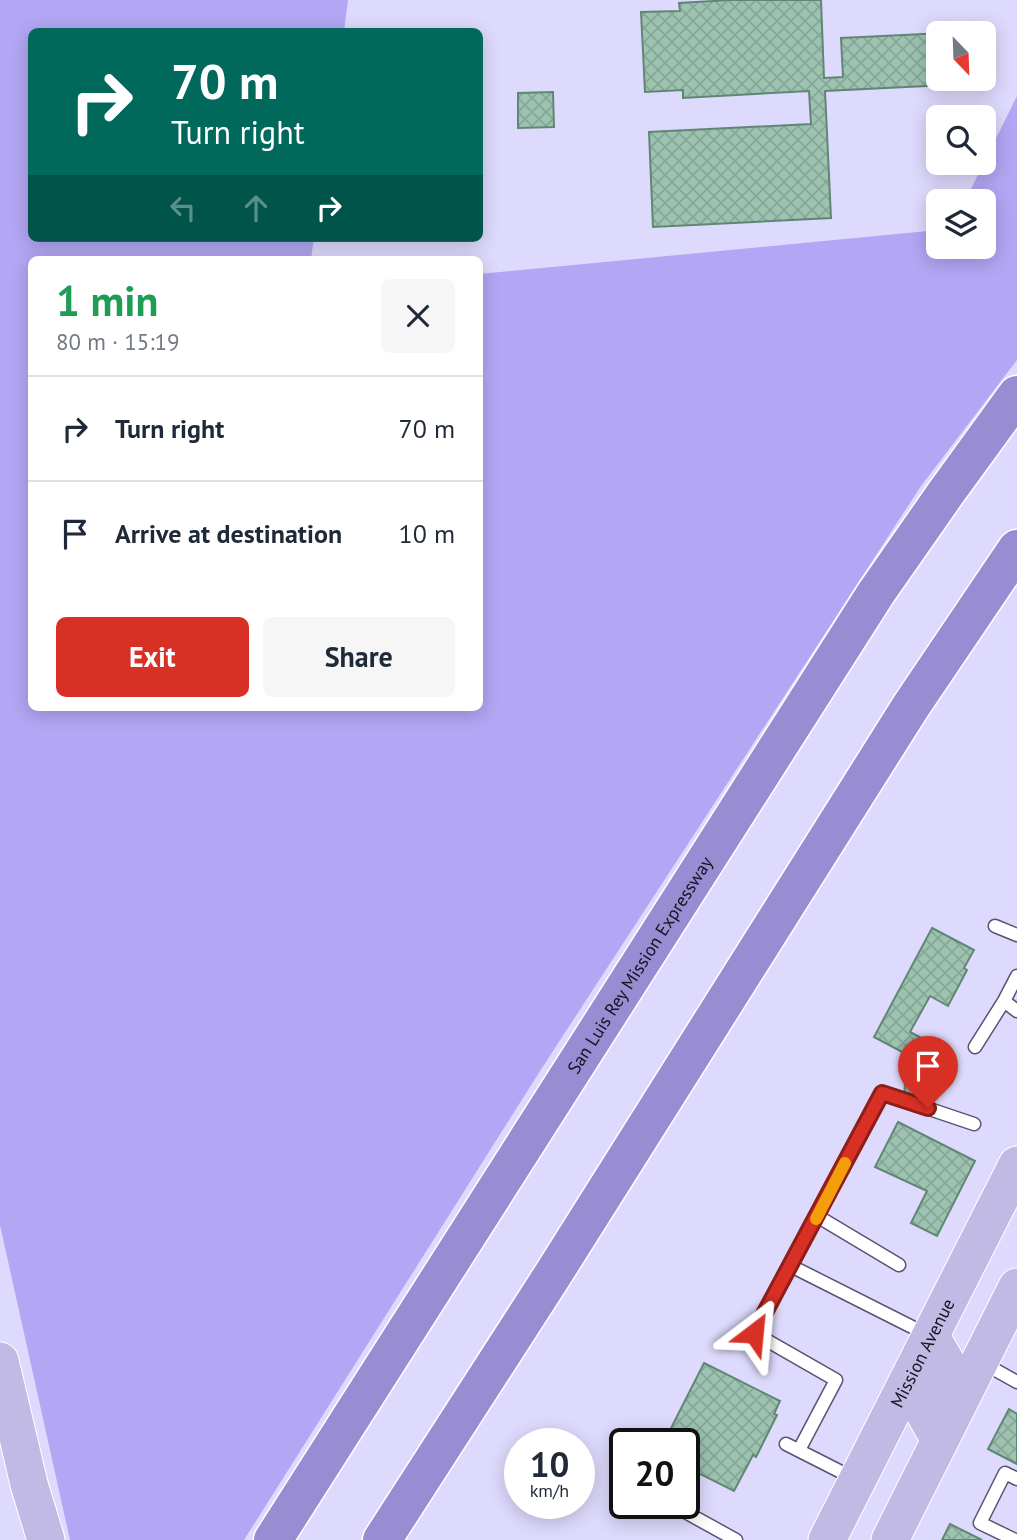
<!DOCTYPE html>
<html lang="en">
<head>
<meta charset="utf-8">
<style>
  body { margin:0; font-family:"PT Sans",sans-serif; background:#f6f6f7; color:#1f2937; height:100vh; display:flex; flex-direction:column; font-size:26px; white-space:nowrap }
  * { box-sizing:border-box; margin:0 }
  p { font-size:23px; color:#747a83 }
  .icon { flex:none; width:38px; height:38px; fill:none; stroke:currentColor; stroke-width:2; stroke-linecap:round; stroke-linejoin:round }
  .map { position:relative; flex:1; overflow:hidden }
  .details { position:absolute; left:28px; top:256px; width:455px; height:455px; display:flex; flex-direction:column; background:#fff; border-radius:10px; box-shadow:0 4px 18px #0003 }
  .details>* { flex:none }
  .hud { position:absolute; left:28px; top:28px; width:455px; height:214px; border-radius:10px; box-shadow:0 4px 18px #0003; background:#00695c; color:#fff; overflow:hidden }
  .needle { width:46px; rotate:157deg }
  .fabs { position:absolute; left:926px; top:21px; display:grid; gap:14px }
  .fabs a { display:grid; place-items:center; width:70px; height:70px; border-radius:10px; background:#fff; box-shadow:0 4px 18px #0003; font-size:35px }
  .speed { position:absolute; left:504px; top:1428px; display:flex; gap:14px; font-size:35px; font-weight:700; text-align:center }
  .speed>* { display:grid; place-content:center; width:91px; height:91px; border-radius:50%; background:#fff; box-shadow:0 4px 18px #0003; line-height:1 }
  .speed small { font-size:18px; font-weight:400 }
  .speed .limit { border:4px solid #111; border-radius:10px; background:#fff; color:#111 }
  .pin { position:absolute; display:grid; place-items:center; width:60px; height:60px; color:#fff; margin:-72px -30px; border-radius:50% 50% 50% 0; rotate:-45deg; box-shadow:0 0 7px #0007 }
  .pin .icon { rotate:45deg }
  .me { position:absolute; width:77px; margin:-38px; rotate:29deg; stroke-linejoin:round; filter:drop-shadow(0 0 5px #0008) }
  .turn { display:flex; align-items:center; gap:24px; height:147px; padding:0 28px; font-size:32px }
  .turn .icon { width:91px; height:91px; stroke-width:2.5 }
  .turn b { display:block; font-size:49px; line-height:60px }
  .lanes { display:flex; align-items:center; height:66px; padding:0 28px; background:#0003; justify-content:center; gap:35px; direction:ltr }
  .lanes .off { opacity:.35 }
  .round { display:grid; place-items:center; flex:none; width:74px; height:74px; border-radius:10px; background:#f6f6f7 }
  .summary { display:flex; align-items:center; justify-content:space-between; height:119px; padding:0 28px }
  h1 { font-size:42px; font-weight:800; line-height:52px; color:#1e9e55 }
  .button { display:flex; gap:14px; margin-top:auto; padding:14px 28px }
  .button a { flex:1; height:80px; border-radius:10px; background:#d93025; color:#fff; font-size:28px; font-weight:800; line-height:80px; text-align:center }
  .button a+a { background:#f6f6f7; color:#1f2937 }
  ul { padding:0; list-style:none }
  li { display:flex; align-items:center; gap:21px; height:105px; padding:0 28px; border-top:2px solid #e0e1e3 }
  li div { flex:1 }
  li b { display:block; font-size:26px }
  li em { font-style:normal }
  .map>svg:first-child { display:block }
</style>
</head>
<body>
<div class="map">
<svg width="1017" height="1540" viewBox="0 0 1017 1540">
  <defs>
    <pattern id="building-cross-hatch" width="8" height="8" patternUnits="userSpaceOnUse" patternTransform="scale(1.75)"><rect width="8" height="8" fill="#9dc3b0"/><path d="M0 0l8 8M0 8l8-8" fill="none" stroke="#86a797"/></pattern>
  </defs>
  <rect width="100%" height="100%" fill="#dedafd"/>
  <path fill="#b3a6f4" d="M0,0H348L344,31L32,32V238H314L311,259H32V707H480V274L938,230V247H984V201H965L1017,96V360L921,486L540,1071L244,1540H70L0,1225Z"/>
  <path fill="url(#building-cross-hatch)" stroke="#628675" stroke-width="2" d="M730,0H821L824,78L843,77L841,38L965,32V33H938V79H967V84L825,91L831,218L653,227L649,132L811,124L809,91L683,98V90L645,92L641,12L680,11L679,3Z
    M553,92L554,127L518,128V93Z
    M932,928L974,950L964,968L967,970L948,1006L930,996L910,1032L942,1049L932,1068L874,1037Z
    M905,1078H929L928,1108L904,1107Z
    M898,1122L975,1161L937,1236L911,1223L927,1191L875,1167Z
    M704,1363L780,1401L774,1414L777,1415L756,1457L753,1455L734,1491L684,1466V1444H663Z
    M1009,1409L1017,1414V1464L988,1449Z
    M950,1524L982,1540H942Z"/>
  <g fill="none" stroke-linecap="round" stroke-linejoin="round">
    <g stroke="#585371" stroke-width="15">
      <path id="lane" d="M995,926L1017,935
        M1004,1001L1017,976
        M975,1047L1004,1001L1017,1011
        M817,1216L899,1265
        M791,1266L882,1093L974,1124
        M983,1363L1017,1382
        M786,1444L855,1479
        M799,1450L836,1380L754,1333L791,1266L926,1334
        M669,1503L736,1540
        M1015,1540L980,1523L1005,1473L1017,1479"/>
    </g>
    <g stroke="#fff" stroke-width="39">
      <g id="primary">
        <path d="M931,1337L947,1364L925,1414L934,1430"/>
        <path d="M0,1361L29,1484L46,1540"/>
        <path id="s1" d="M827,1540L1017,1165"/>
        <path d="M890,1540L1017,1287"/>
      </g>
    </g>
    <g stroke="#fff" stroke-width="41">
      <g id="highway">
        <path id="s2" d="M273,1540L876,593L945,494L1017,395"/>
        <path d="M382,1540L552,1276L911,706L1017,549"/>
      </g>
    </g>
    <use href="#lane" stroke="#fff" stroke-width="12"/>
    <use href="#primary" stroke="#c1bae4" stroke-width="37"/>
    <use href="#highway" stroke="#988cd2" stroke-width="38"/>
  </g>
  <g fill="none" stroke-linecap="round" stroke-linejoin="round">
    <g stroke="#8d1f18" stroke-width="18">
      <path id="route" d="M754,1333L882,1093L928,1108"/>
    </g>
    <use href="#route" stroke="#d93025" stroke-width="12"/>
    <path stroke="#f59e0b" stroke-width="12" d="M816,1219L845,1163"/>
  </g>
  <g text-anchor="middle" dominant-baseline="central" stroke-width="6" stroke-linejoin="round" paint-order="stroke">
    <g font-size="18" fill="#15131f" stroke="#ebe9fe">
      <text stroke="none"><textPath href="#s2" startOffset="682">San Luis Rey Mission Expressway</textPath></text>
      <text stroke="none"><textPath href="#s1" startOffset="210">Mission Avenue</textPath></text>
    </g>
  </g>
</svg>
<div class="fabs">
<a><svg class="needle" viewBox="-14 -14 28 28"><path d="M0-13l5 13h-10z" fill="#e53935"/><path d="M0 13l5-13h-10z" fill="#747a83"/></svg></a>
<a><svg class="icon" aria-label="search" viewBox="0 0 24 24"><circle cx="10" cy="10" r="6"/><path d="M15 15l6 6"/></svg></a>
<a><svg class="icon" aria-label="layers" viewBox="0 0 24 24"><path d="M12 4l9 5-9 5-9-5zM3 14l9 5 9-5"/></svg></a>
</div>
<div class="speed"><div>10<small>km/h</small></div><div class="limit">20</div></div>
<div class="pin" style="left:928px;top:1108px;background:#d93025"><svg class="icon" aria-label="arrive" viewBox="0 0 24 24"><path d="M6 21V4h12l-3 4 3 4H6"/></svg></div>
<svg class="me" style="left:754px;top:1333px" viewBox="-20 -20 40 40"><path d="M0-17L14 15 0 8-14 15z" fill="#d93025" stroke="#fff" stroke-width="4"/></svg>
<div class="hud">
<div class="turn"><svg class="icon" aria-label="right" viewBox="0 0 24 24"><path d="M7 20v-9h11M14 6l5 5-5 5"/></svg><div><b>70 m</b>Turn right</div></div>
<div class="lanes"><svg class="icon off" aria-label="left" viewBox="0 0 24 24"><path d="M17 20v-9H6M10 6l-5 5 5 5"/></svg><svg class="icon off" aria-label="ahead" viewBox="0 0 24 24"><path d="M12 20V5M6 11l6-6 6 6"/></svg><svg class="icon" aria-label="right" viewBox="0 0 24 24"><path d="M7 20v-9h11M14 6l5 5-5 5"/></svg></div>
</div>
<section class="details">
<div class="summary"><div><h1>1 min</h1><p>80 m · 15:19</p></div><a class="round"><svg class="icon" aria-label="close" viewBox="0 0 24 24"><path d="M6 6l12 12M18 6L6 18"/></svg></a></div>
<ul>
<li><svg class="icon" aria-label="right" viewBox="0 0 24 24"><path d="M7 20v-9h11M14 6l5 5-5 5"/></svg><div><b>Turn right</b></div><em>70 m</em></li>
<li><svg class="icon" aria-label="arrive" viewBox="0 0 24 24"><path d="M6 21V4h12l-3 4 3 4H6"/></svg><div><b>Arrive at destination</b></div><em>10 m</em></li>
</ul>
<div class="button"><a>Exit</a><a>Share</a></div>
</section>
</div>
</body>
</html>
